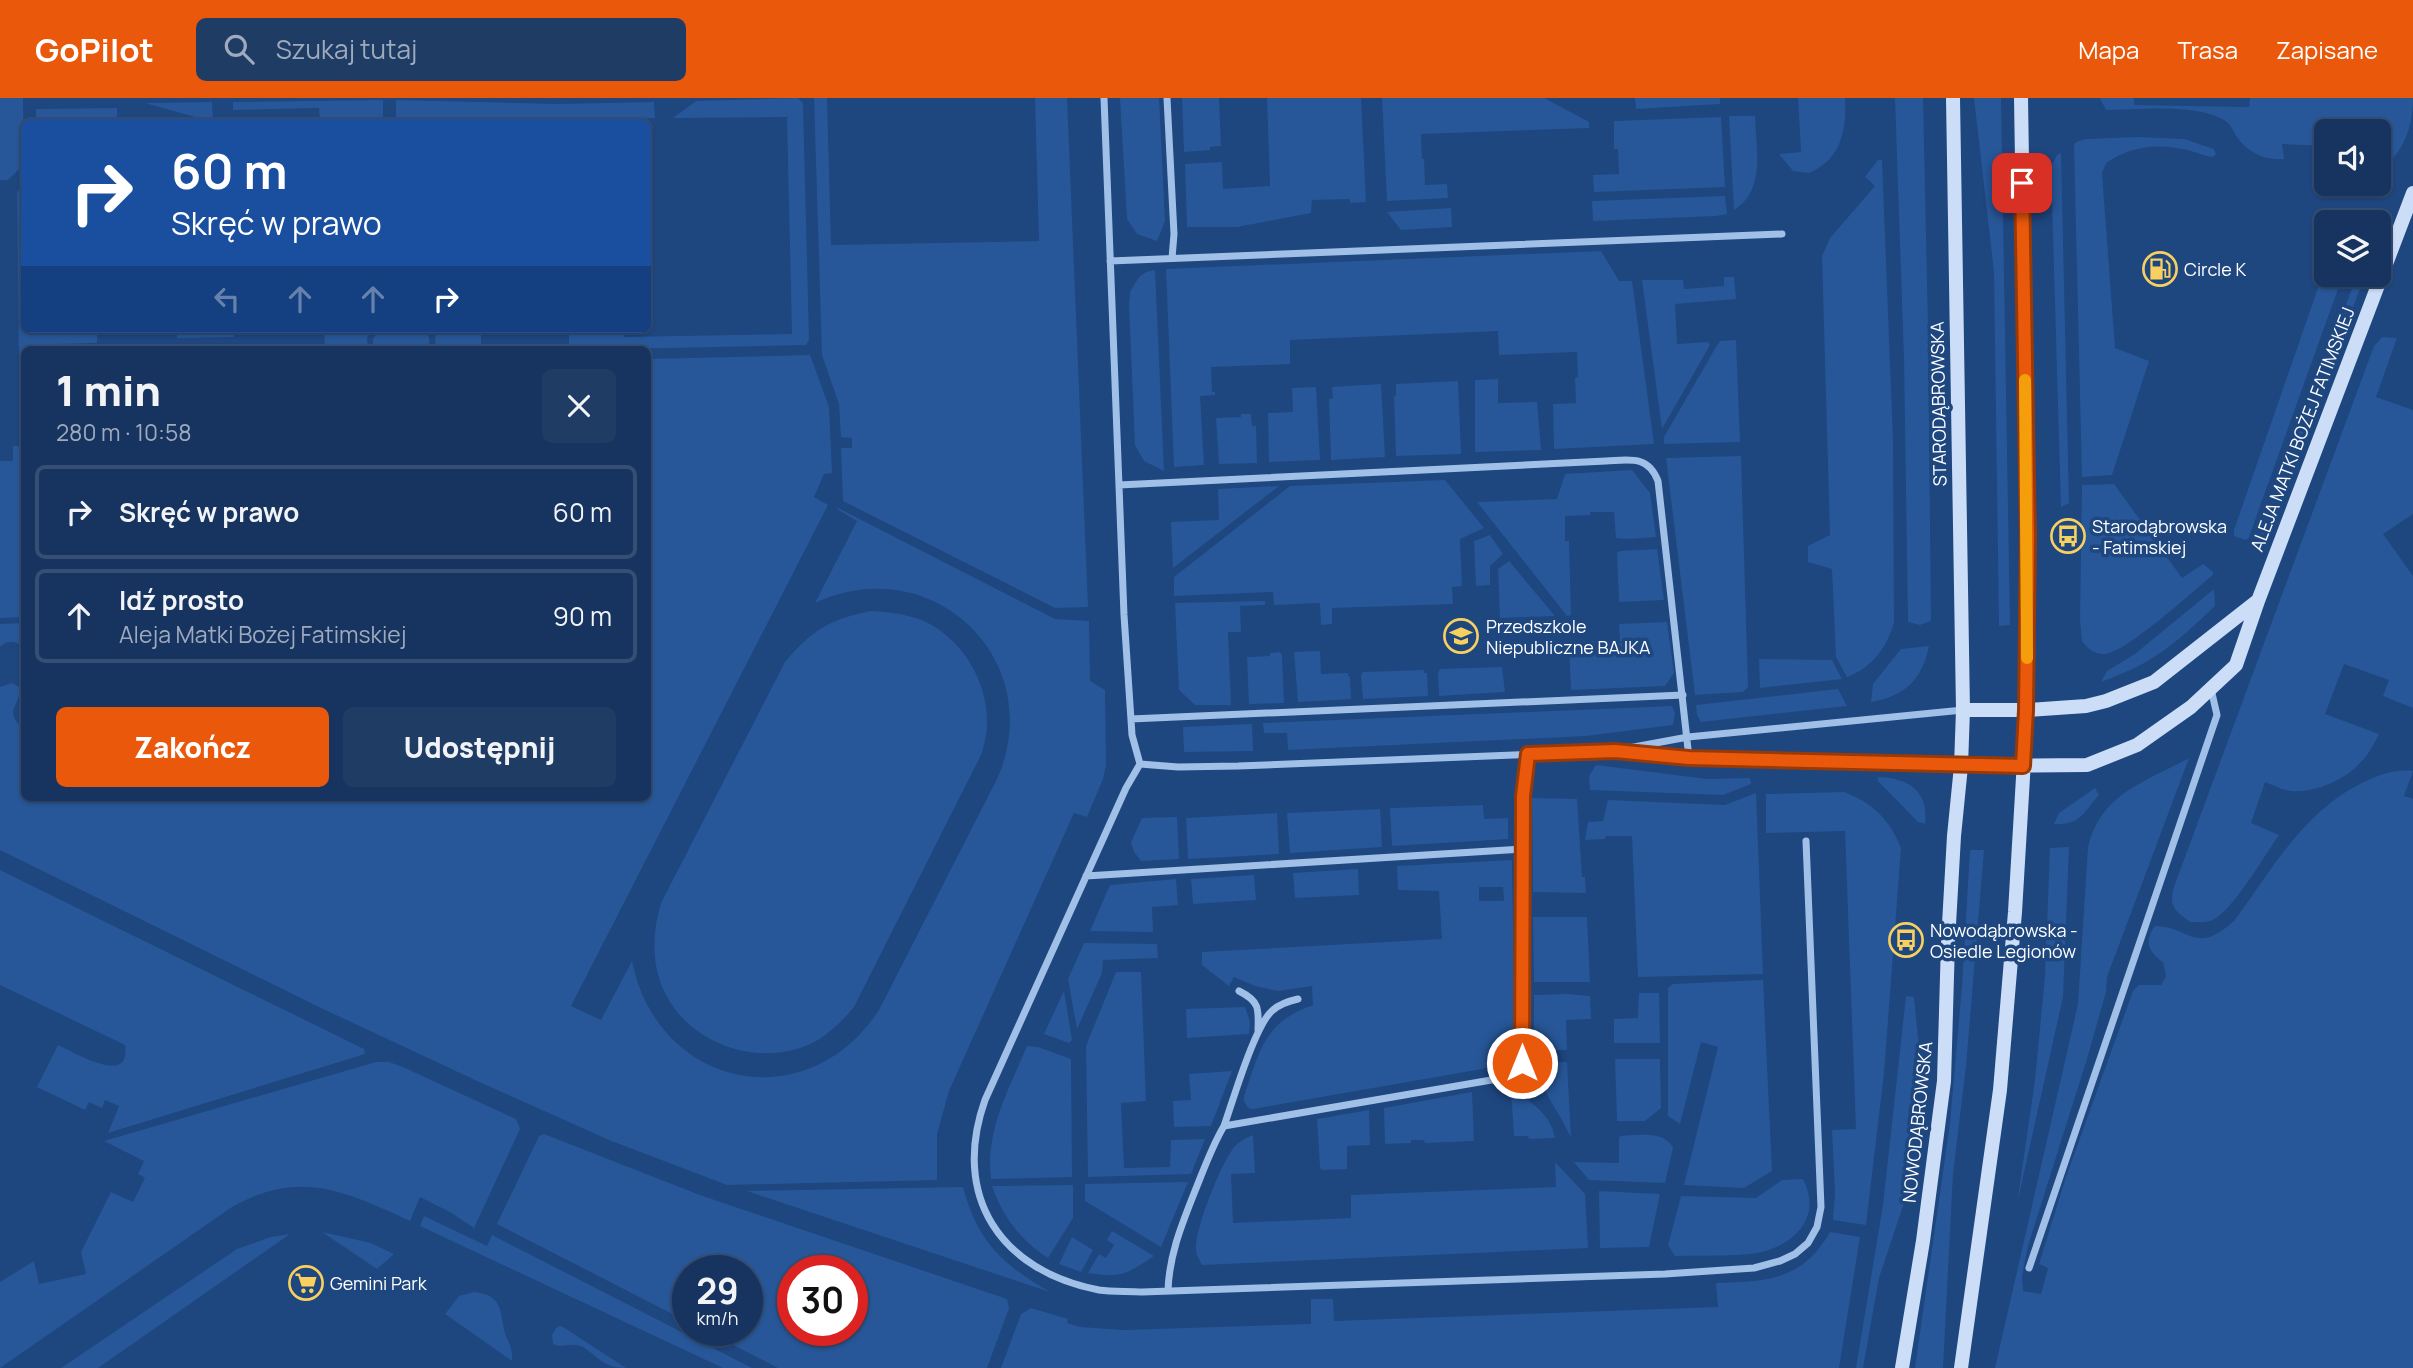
<!DOCTYPE html>
<html lang="pl">
<head>
<meta charset="utf-8">
<style>
  body { margin:0; font-family:Manrope,sans-serif; background:#1f3c65; color:#f1f3f6; height:100vh; display:flex; flex-direction:column; font-size:26px; white-space:nowrap }
  * { box-sizing:border-box; margin:0 }
  p { font-size:23px; color:#9eaabd }
  .icon { flex:none; width:38px; height:38px; fill:none; stroke:currentColor; stroke-width:2; stroke-linecap:round; stroke-linejoin:round }
  .map { position:relative; flex:1; overflow:hidden }
  .details { position:absolute; left:21px; top:248px; width:630px; height:455px; display:flex; flex-direction:column; background:#16345f; border-radius:10px; box-shadow:0 2px 5px #0004,0 0 0 2px #354f74 }
  .details>* { flex:none }
  .banner { position:absolute; left:21px; top:21px; width:630px; height:214px; border-radius:10px; box-shadow:0 2px 5px #0004,0 0 0 2px #354f74; background:#1a4fa0; color:#fff; overflow:hidden }
  .tools { position:absolute; left:2314px; top:21px; display:grid; gap:14px }
  .tools a { display:grid; place-items:center; width:77px; height:77px; border-radius:10px; background:#16345f; box-shadow:0 2px 5px #0004,0 0 0 2px #354f74; font-size:35px }
  .speed { position:absolute; left:672px; top:1157px; display:flex; gap:14px; font-size:35px; font-weight:700; text-align:center }
  .speed>* { display:grid; place-content:center; width:91px; height:91px; border-radius:50%; background:#16345f; box-shadow:0 2px 5px #0004,0 0 0 2px #354f74; line-height:1 }
  .speed small { font-size:18px; font-weight:400 }
  .speed .limit { border:10px solid #d22; background:#fff; color:#111 }
  .pin { position:absolute; display:grid; place-items:center; width:60px; height:60px; color:#fff; margin:-30px; border-radius:14px; box-shadow:0 4px 10px #0006 }
  .me { position:absolute; width:77px; margin:-38px; rotate:0deg; stroke-linejoin:round; filter:drop-shadow(0 0 5px #0008) }
  .turn { display:flex; align-items:center; gap:24px; height:147px; padding:0 35px; font-size:32px }
  .turn .icon { width:91px; height:91px; stroke-width:2.5 }
  .turn b { display:block; font-size:49px; line-height:60px }
  .lanes { display:flex; align-items:center; height:66px; padding:0 35px; background:#0003; justify-content:center; gap:35px; direction:ltr }
  .lanes .off { opacity:.35 }
  .round { display:grid; place-items:center; flex:none; width:74px; height:74px; border-radius:10px; background:#1f3c65 }
  .headline { display:flex; align-items:center; justify-content:space-between; height:119px; padding:0 35px }
  h1 { font-size:42px; font-weight:800; line-height:52px }
  .primary-button { display:flex; gap:14px; margin-top:auto; padding:14px 35px }
  .primary-button a { flex:1; height:80px; border-radius:10px; background:#ea580c; color:#fff; font-size:28px; font-weight:800; line-height:80px; text-align:center }
  .primary-button a+a { background:#1f3c65; color:#f1f3f6 }
  ul { padding:0; list-style:none }
  li { display:flex; align-items:center; gap:21px; height:94px; margin:0 14px 10px; padding:0 21px; border:4px solid #354f74; border-radius:10px }
  li div { flex:1 }
  li b { display:block; font-size:26px }
  li em { font-style:normal }
  header { display:flex; align-items:center; gap:42px; box-sizing:border-box; height:98px; padding:0 35px; background:#ea580c; color:#fff }
  header strong { font-size:33px }
  nav { display:flex; gap:38px; margin-inline-start:auto; font-size:24px }
  .search { width:490px; height:63px; background:#1f3c65; display:flex; align-items:center; gap:18px; box-sizing:border-box; padding:0 24px; border-radius:10px; color:#9eaabd; font-size:26px }
  .map>svg:first-child { display:block }
</style>
</head>
<body>
<header>
<strong>GoPilot</strong>
<div class="search"><svg class="icon" aria-label="search" viewBox="0 0 24 24"><circle cx="10" cy="10" r="6"/><path d="M15 15l6 6"/></svg>Szukaj tutaj</div>
<nav><a>Mapa</a><a>Trasa</a><a>Zapisane</a></nav>
</header>
<div class="map">
<svg width="2413" height="1270" viewBox="0 0 2413 1270">
  <rect width="100%" height="100%" fill="#1e467f"/>
  <path fill="#275798" fill-rule="evenodd" d="M0,0H23L24,61L21,69L8,82H0Z
    M798,0L803,5L809,242L806,247L569,252V231H625L624,239L792,236L787,20L789,19L673,20L696,3Z
    M814,0H827L831,147L1039,143L1035,0H1067L1088,509L1055,510L843,403L841,350H852V340L841,339L839,306L822,257Z
    M1120,0H1159L1165,123L1157,143L1137,136L1127,121Z
    M1182,0H1219L1221,48L1210,49V52L1184,54Z
    M1267,0H1361L1366,104L1350,105V101L1312,102L1311,115L1237,129H1187L1185,66L1222,64L1223,91L1270,88Z
    M1382,0H1544L1589,24V30L1421,36L1422,61H1424L1425,87L1447,86L1448,100L1387,103Z
    M1635,0H1720V6L1636,11Z
    M1798,0H1845C1847,32 1841,62 1809,75L1793,73L1779,56L1801,54Z
    M1895,0H1923L1928,229L1931,523L1920,527L1908,524L1904,261Z
    M1974,0H2001L2010,527L1999,528L1994,174Z
    M2100,0H2134V7L2249,9L2250,0H2413C2413,28 2404,57 2378,72V33H2326V48L2282,46L2284,61C2265,63 2247,54 2237,39C2233,33 2231,26 2224,22C2194,5 2140,12 2106,12Z
    M383,2V24H320L319,10L233,12V4Z
    M396,2L556,6L654,4L655,20L621,21L622,24H396Z
    M212,4L213,24L145,5Z
    M117,10V21L110,24H36V11Z
    M1729,18H1755C1756,50 1766,93 1734,112Z
    M1721,19L1725,89L1594,94L1593,77L1619,76L1618,51H1614V23Z
    M2137,39L2184,41L2214,51L2216,57L2212,59C2205,58 2199,55 2191,53C2161,45 2132,47 2106,65L2102,75L2115,250L2149,263L2112,377L2082,379L2074,47L2076,44L2086,41Z
    M2061,55L2069,405L2061,409L2051,70L2057,57Z
    M1878,62H1882L1893,342L1894,525C1887,549 1872,570 1847,579L1836,559L1832,471L1808,464V448L1830,437L1822,158L1830,140L1875,88L1865,79Z
    M24,87V231H97V245L60,246L48,252H24V264L19,266L17,94Z
    M1725,98L1727,116L1716,118L1593,123L1592,103Z
    M1451,110L1452,129L1401,132L1387,114Z
    M1601,153L1619,183H1632L1654,346L1554,351L1553,306L1576,305L1575,280L1578,279L1577,254L1499,257L1498,233L1290,242V266L1211,269L1212,294H1215V297L1200,298L1204,367L1174,369L1166,171Z
    M2326,167V177H2343L2249,439L2246,442L2234,438V432Z
    M1155,172L1164,373L1144,363L1135,347L1129,207L1130,194L1139,179L1146,174Z
    M2357,177H2365L2268,440H2259Z
    M1724,179H1734L1736,201L1675,206L1677,246L1708,244L1710,247L1662,331L1642,182H1683L1684,191L1724,188Z
    M177,231H234V239L177,240Z
    M324,231H373L367,240L368,252H325Z
    M380,231H422L429,239L430,252H373V241Z
    M431,231H481V252H436L435,235Z
    M2382,239L2397,240L2376,299L2413,312V416L2383,436L2413,478V610L2383,598L2389,582L2344,566L2325,616L2379,636C2374,646 2369,656 2361,664C2345,682 2315,695 2291,693C2282,692 2273,687 2265,684L2251,725L2279,737C2265,757 2233,812 2213,822C2206,825 2198,824 2190,824C2173,812 2168,807 2175,786L2374,248Z
    M1736,242L1740,344L1664,346V339L1716,249L1720,243Z
    M810,257L829,309L832,375L824,376L814,399L828,407L571,908L601,922L632,863C658,991 807,1022 879,912L998,679C1048,560 931,451 815,505L857,423L837,411L838,410L1055,521L1089,523L1090,583L1105,592L1106,667L1103,681L1087,719L1074,715L949,993L937,1036V1082L727,1087L609,1042L475,982L321,910L0,752V589L12,585L19,589C22,609 1,611 24,632V700H648V261Z
    M1498,281V305L1537,304L1541,352L1475,354V282Z
    M1458,283L1461,356L1396,358L1394,298H1396V286Z
    M1381,286L1385,359L1331,362L1329,301L1333,300L1332,289Z
    M1316,289L1320,362L1269,364L1268,315L1293,314L1292,290Z
    M1241,316H1251L1252,328H1256L1257,365L1219,366L1216,320L1241,319Z
    M13,348H24V519L0,520V363H13Z
    M1741,358L1748,589L1743,594L1695,597L1666,360Z
    M1632,372L1650,395L1656,439L1628,441L1616,440L1614,414H1590V417L1565,418V443H1569L1571,517L1567,518L1477,404L1557,401L1565,376Z
    M1445,382L1484,430L1460,441L1462,488L1452,489L1453,506L1332,510V526L1321,527L1320,505L1274,507L1273,494L1174,498V479L1290,388Z
    M2114,386L2182,480L2203,466L2213,474V477C2192,494 2127,554 2105,556C2095,557 2087,550 2082,543L2080,523L2082,387Z
    M1279,388L1173,470L1171,424L1219,422L1218,391Z
    M1490,437L1503,456L1490,468V487L1476,488L1474,443Z
    M1657,451L1664,502L1619,504L1617,455L1620,453Z
    M1509,463L1555,518L1500,520L1498,471Z
    M2214,491L2215,508C2194,528 2172,549 2146,564C2132,572 2116,578 2101,584L2107,573L2135,556Z
    M1265,503V507L1240,508L1241,534H1228L1231,607H1195L1179,592L1175,505Z
    M871,513C889,514 907,516 924,523C963,541 989,585 987,628C987,637 984,646 982,655L854,909C843,922 832,933 818,942C769,970 700,952 670,904C651,874 651,838 661,805L785,564C812,532 830,521 871,513Z
    M1667,524L1674,575L1665,588L1571,592L1569,544L1594,543L1595,546L1625,545L1620,543L1619,526Z
    M24,525V552C18,542 8,541 0,549V526Z
    M1929,548C1922,581 1906,598 1871,604L1873,586L1901,551Z
    M1320,553L1321,576L1348,575V579L1350,578L1351,601L1298,604L1294,554Z
    M1280,554L1282,557L1284,605L1249,606L1247,559L1270,558V555Z
    M1759,561L1832,562L1842,581L1760,590Z
    M1502,569L1505,594L1439,598L1438,575L1440,571Z
    M1424,572V575H1427L1428,598L1363,601L1361,578L1363,574Z
    M1838,591L1847,608L1701,624L1697,617L1696,607Z
    M1672,608L1675,615L1673,627L1586,638L1288,652L1287,635H1264L1263,625Z
    M1252,626L1253,653L1184,654L1183,629Z
    M2189,660L2107,879L2106,894L2087,961L2028,1148L2022,1178L2023,1193L2041,1196L2048,1170L2039,1166L2066,1079L2133,893L2139,887H2161L2166,878L2163,864C2148,855 2144,842 2155,828C2192,829 2194,858 2234,823C2272,771 2305,711 2366,683C2382,676 2395,671 2413,673L2404,698L2413,701V1270H1995L2078,906L2088,749C2100,696 2145,684 2189,660Z
    M1596,667L1707,681L1750,680L1751,686L1723,697L1590,692L1589,678Z
    M1878,679C1909,680 1929,693 1925,726L1918,724L1878,683Z
    M2095,690L2099,697C2082,716 2081,727 2054,726L2059,715Z
    M1844,694C1872,704 1890,722 1901,750L1884,975L1866,1127L1833,1122L1835,1095L1832,1032L1856,1031L1845,733L1766,735V696Z
    M1756,695L1763,876L1638,879L1632,738H1606L1605,741L1585,742L1588,724L1603,723L1608,702L1725,707Z
    M1532,700L1577,701L1582,779H1585L1586,795L1533,794Z
    M1483,707L1484,721L1508,720V741L1392,748L1390,710Z
    M1380,711L1382,749L1290,755L1287,715Z
    M1277,715L1279,756L1188,761L1186,720Z
    M1177,719L1179,761L1141,763L1134,754L1131,744L1142,720Z
    M2069,749L2063,899L2017,1106L2035,982L2045,878L2050,750Z
    M1970,752H1984L1966,968L1953,1076L1943,1270H1915L1950,1025L1962,888Z
    M1512,762L1515,949L1510,963L1501,967L1482,971L1253,1011L1248,1010L1244,1003V998C1260,952 1264,924 1313,907L1312,888L1278,893L1255,888L1234,879L1229,888L1202,867V854L1442,841L1439,793L1398,792L1397,768ZM1479,789H1503L1504,803H1479Z
    M1358,771L1359,797L1295,800L1293,775Z
    M0,772L364,951L365,956L108,1035L119,1008L105,1002L102,1010L89,1004L85,1012L37,989L58,947C76,955 131,989 125,947L0,887Z
    M1254,777L1256,802L1193,806L1191,781Z
    M1176,781L1178,807L1152,809L1153,834L1090,833L1110,787Z
    M1533,819H1587L1590,884H1534Z
    M1084,845L1157,846L1158,860L1103,862L1102,875L1077,931L1068,881Z
    M1116,874H1141L1146,1003L1121,1005L1124,1070L1170,1069L1171,1042L1205,1041L1191,1076L1088,1079L1086,948Z
    M1763,882L1772,1073L1744,1090L1684,1087L1718,949L1701,944L1680,1026L1668,1018V890L1673,886Z
    M1064,893L1072,942L1069,945L1044,936Z
    M1639,895H1659L1660,945H1614V921L1638,920Z
    M1567,896L1590,898L1591,921L1566,922L1567,952H1534V897Z
    M1906,898L1914,899L1921,970L1904,1105L1879,1180L1863,1270H1856L1883,1107Z
    M1245,909L1250,924L1249,936L1187,940L1186,911Z
    M1027,948L1038,949L1071,961L1072,1079L991,1081C985,1033 1009,991 1027,948Z
    M1615,961H1660L1661,1010L1645,1023H1617Z
    M376,964H389L403,969L516,1021L520,1031L474,1130L450,1114L420,1099L410,1123C344,1093 301,1071 232,1109L0,1270V1184L34,1163L39,1186L86,1176L81,1154L111,1094L133,1104L145,1080L138,1076L144,1063L104,1043Z
    M1567,964L1571,1040C1560,1014 1540,992 1535,965Z
    M1232,973L1211,1028L1174,1029L1173,1003L1191,1002L1189,976Z
    M1511,992C1531,1003 1551,1016 1555,1040L1529,1041L1528,1038H1514Z
    M1472,994L1474,1043L1425,1045L1424,1042H1411V1045L1385,1046L1384,1010Z
    M1369,1012L1370,1047L1347,1048V1071L1322,1072L1320,1070L1317,1021Z
    M544,1036L700,1097L1007,1201L1009,1210L987,1270H778L704,1232H747V1172H688V1224L497,1126L539,1038ZM852,1172V1232H793V1172Z
    M1253,1037L1255,1075L1231,1076L1233,1125L1351,1120V1097L1556,1089L1555,1064L1585,1096L1588,1150L1202,1167C1199,1161 1196,1157 1196,1151C1195,1131 1221,1064 1235,1048C1240,1043 1246,1040 1253,1037Z
    M1621,1038C1637,1037 1666,1033 1673,1050L1665,1085L1589,1082L1574,1064L1619,1065V1039Z
    M1803,1081C1823,1119 1794,1148 1757,1155C1731,1159 1702,1157 1675,1158L1668,1147L1681,1098L1756,1100L1782,1082Z
    M1188,1084L1161,1149L1085,1103V1086Z
    M1073,1087V1120L1048,1160C1020,1142 1003,1119 992,1088Z
    M963,1089C977,1143 1003,1167 1050,1194L747,1093Z
    M1599,1093L1660,1096L1649,1149L1600,1150Z
    M424,1118L487,1148L492,1137L752,1270H723L420,1128Z
    M1112,1133L1154,1158C1125,1177 1123,1180 1088,1175L1099,1156L1106,1160L1114,1147L1107,1142Z
    M322,1134L371,1145L394,1156L377,1171Z
    M1830,1134L1860,1139L1839,1270H1001L1021,1216L1031,1210L1068,1221L1067,1225L1080,1229L1124,1232L1311,1226V1201H1333L1334,1223L1718,1209L1716,1185C1767,1183 1802,1183 1830,1134Z
    M290,1136L98,1270H61L237,1151L271,1139Z
    M1072,1139L1093,1152L1081,1174L1059,1166Z
    M474,1194C504,1198 499,1212 505,1235C509,1247 513,1249 512,1263L445,1216L459,1198Z
    M560,1228L563,1229L626,1270C597,1270 594,1250 576,1247C567,1246 561,1250 553,1246L552,1237L556,1230Z"/>
  <g fill="none" stroke-linecap="round" stroke-linejoin="round">
    <path stroke="#a1c0e8" stroke-width="7" d="M1104,0L1124,517L1132,637L1140,666L1178,669L1238,668L1615,653L1689,660L1961,668
      M1167,0L1174,136L1172,160
      M1110,163L1782,136
      M1119,387L1606,363C1630,362 1648,357 1658,383L1689,660
      M1131,621L1683,597
      M1623,651L1688,639L1963,612
      M1140,666L1126,690L985,1002C951,1098 1000,1173 1099,1192C1112,1194 1128,1193 1142,1194L1665,1176L1754,1170L1780,1163L1795,1156L1808,1145L1817,1129L1821,1109L1806,743
      M1086,778L1523,751
      M1239,893C1259,903 1259,910 1258,932
      M1224,1028C1233,1003 1255,926 1273,912C1280,906 1289,903 1298,901
      M2029,1170L2217,617L2211,591
      M1168,1193C1169,1157 1182,1126 1195,1093C1204,1071 1212,1048 1224,1028L1503,980C1513,978 1518,974 1522,965L1523,697L1528,656"/>
    <path stroke="#ccddf7" stroke-width="14" d="M1963,612H2027L2086,608L2106,603L2154,584L2256,504
      M1961,668L2087,667L2137,647L2191,609L2236,567L2258,503L2413,95
      M1902,1270L1923,1143L1944,983L1948,844L1954,738L1961,668L1963,612L1953,0
      M1961,1270L2000,992L2015,814L2027,612L2028,439L2021,0"/>
  </g>
  <g fill="none" stroke-linecap="round" stroke-linejoin="round">
    <g stroke="#983908" stroke-width="18">
      <path id="route" d="M1522,965L1523,698L1528,656L1615,653L1689,660L2023,668L2026,612L2028,439L2022,85"/>
    </g>
    <use href="#route" stroke="#ea580c" stroke-width="12"/>
    <path stroke="#f59e0b" stroke-width="12" d="M2025,282L2027,560"/>
  </g>
  <defs>
    <g id="fuel-ring" transform="scale(1.75)"><circle r="9.5" fill="#1e467f" stroke="#f8d060" stroke-width="1.5"/><path d="M-5.5-6h7V0h2V4h1.3V-2.5L3-4.5l.8-.8L6-3V5H2.5V1h-1V6h-7ZM-4.2-4.7v3.2H.2V-4.7Z" fill="#f8d060"/></g>
    <g id="bus-ring" transform="scale(1.75)"><circle r="9.5" fill="#1e467f" stroke="#f8d060" stroke-width="1.5"/><path d="M-5-6H5V4H4V6H2V4H-2V6H-4V4H-5ZM-3.5-4V0h7V-4ZM-3.5 1.2v1.5H-2V1.2ZM2 1.2v1.5H3.5V1.2Z" fill="#f8d060"/></g>
    <g id="school-ring" transform="scale(1.75)"><circle r="9.5" fill="#1e467f" stroke="#f8d060" stroke-width="1.5"/><path d="M0-5L7-2L0 1L-7-2ZM-4 1L0 2.5L4 1V4Q0 6-4 4Z" fill="#f8d060"/></g>
    <g id="supermarket-ring" transform="scale(1.75)"><circle r="9.5" fill="#1e467f" stroke="#f8d060" stroke-width="1.5"/><path d="M-6-5.5h2.5l.6 2H6L4.5 2H-2.5L-4.4-4H-6ZM-1.5 3.2a1.3 1.3 0 1 0 .1 0ZM3 3.2a1.3 1.3 0 1 0 .1 0Z" fill="#f8d060"/></g>
  </defs>
  <g fill-rule="evenodd">
    <use href="#fuel-ring" x="2160" y="171"/>
    <use href="#bus-ring" x="2068" y="438"/>
    <use href="#school-ring" x="1461" y="538"/>
    <use href="#bus-ring" x="1906" y="842"/>
    <use href="#supermarket-ring" x="306" y="1185"/>
  </g>
  <g text-anchor="middle" dominant-baseline="central" stroke-width="7" stroke-linejoin="round" paint-order="stroke">
    <g font-size="18" fill="#fff" stroke="#1e467f" text-anchor="start">
      <text x="2184" y="171">Circle K</text>
      <text x="2092" y="428">Starodąbrowska<tspan x="2092" dy="21">- Fatimskiej</tspan></text>
      <text x="1486" y="528">Przedszkole<tspan x="1486" dy="21">Niepubliczne BAJKA</tspan></text>
      <text x="1930" y="832">Nowodąbrowska -<tspan x="1930" dy="21">Osiedle Legionów</tspan></text>
      <text x="330" y="1185">Gemini Park</text>
    </g>
    <g font-size="18" fill="#fff" stroke="#1e467f">
      <text transform="translate(1938 306) rotate(-91)">STARODĄBROWSKA</text>
      <text transform="translate(2302 331) rotate(-69)">ALEJA MATKI BOŻEJ FATIMSKIEJ</text>
      <text transform="translate(1917 1024) rotate(-84)">NOWODĄBROWSKA</text>
    </g>
  </g>
</svg>
<div class="tools">
<a><svg class="icon" aria-label="sound" viewBox="0 0 24 24"><path d="M4 9h4l5-4v14l-5-4H4zM17 9q2 3 0 6"/></svg></a>
<a><svg class="icon" aria-label="layers" viewBox="0 0 24 24"><path d="M12 4l9 5-9 5-9-5zM3 14l9 5 9-5"/></svg></a>
</div>
<div class="speed"><div>29<small>km/h</small></div><div class="limit">30</div></div>
<div class="pin" style="left:2022px;top:85px;background:#d93025"><svg class="icon" aria-label="arrive" viewBox="0 0 24 24"><path d="M6 21V4h12l-3 4 3 4H6"/></svg></div>
<svg class="me" style="left:1522px;top:965px" viewBox="-20 -20 40 40"><circle r="17" fill="#ea580c" stroke="#fff" stroke-width="3"/><path d="M0-11L8 9 0 5-8 9z" fill="#fff"/></svg>
<div class="banner">
<div class="turn"><svg class="icon" aria-label="right" viewBox="0 0 24 24"><path d="M7 20v-9h11M14 6l5 5-5 5"/></svg><div><b>60 m</b>Skręć w prawo</div></div>
<div class="lanes"><svg class="icon off" aria-label="left" viewBox="0 0 24 24"><path d="M17 20v-9H6M10 6l-5 5 5 5"/></svg><svg class="icon off" aria-label="ahead" viewBox="0 0 24 24"><path d="M12 20V5M6 11l6-6 6 6"/></svg><svg class="icon off" aria-label="ahead" viewBox="0 0 24 24"><path d="M12 20V5M6 11l6-6 6 6"/></svg><svg class="icon" aria-label="right" viewBox="0 0 24 24"><path d="M7 20v-9h11M14 6l5 5-5 5"/></svg></div>
</div>
<section class="details">
<div class="headline"><div><h1>1 min</h1><p>280 m · 10:58</p></div><a class="round"><svg class="icon" aria-label="close" viewBox="0 0 24 24"><path d="M6 6l12 12M18 6L6 18"/></svg></a></div>
<ul>
<li><svg class="icon" aria-label="right" viewBox="0 0 24 24"><path d="M7 20v-9h11M14 6l5 5-5 5"/></svg><div><b>Skręć w prawo</b></div><em>60 m</em></li>
<li><svg class="icon" aria-label="ahead" viewBox="0 0 24 24"><path d="M12 20V5M6 11l6-6 6 6"/></svg><div><b>Idź prosto</b><p>Aleja Matki Bożej Fatimskiej</p></div><em>90 m</em></li>
</ul>
<div class="primary-button"><a>Zakończ</a><a>Udostępnij</a></div>
</section>
</div>
</body>
</html>
